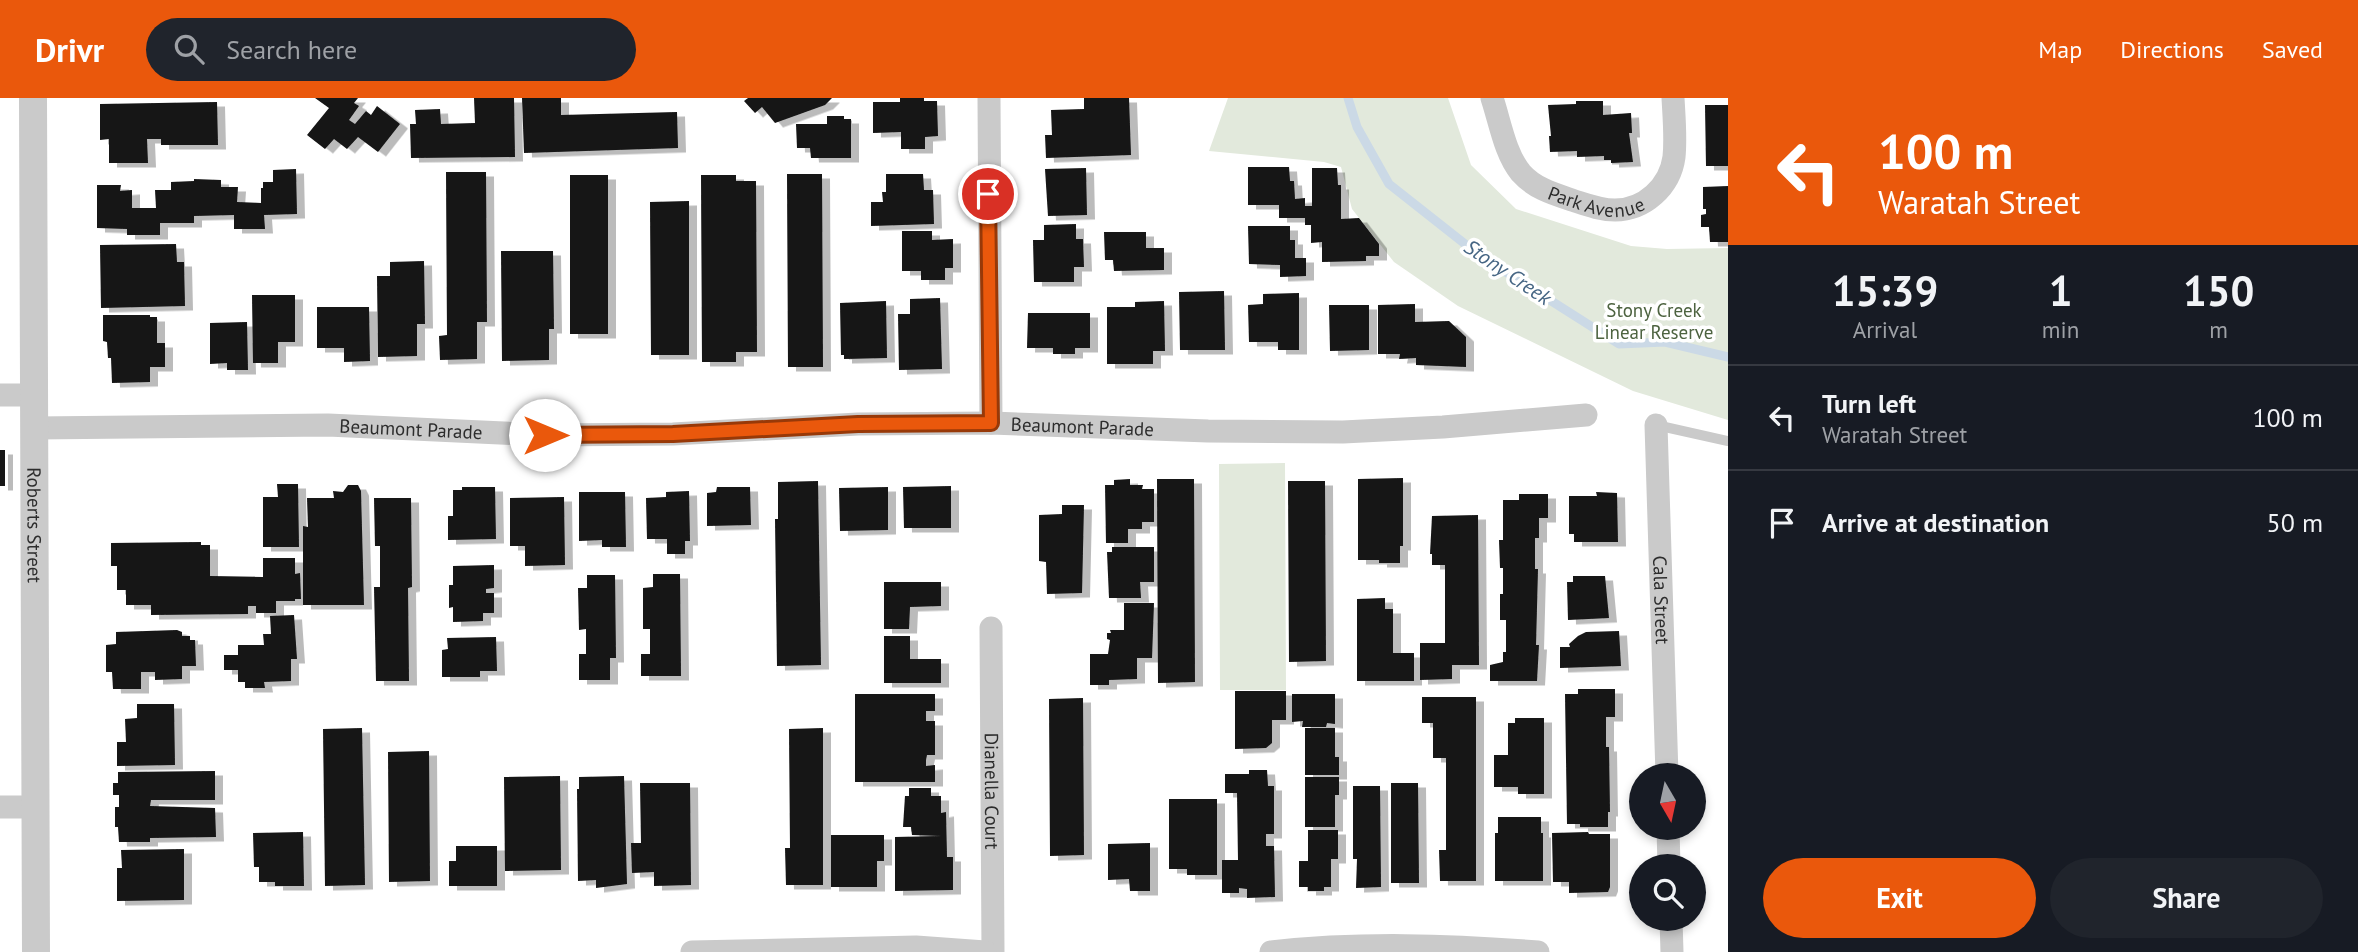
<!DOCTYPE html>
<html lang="en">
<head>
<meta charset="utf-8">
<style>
  body { margin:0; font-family:"PT Sans",sans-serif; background:#20242c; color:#f1f3f6; height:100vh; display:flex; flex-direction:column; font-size:26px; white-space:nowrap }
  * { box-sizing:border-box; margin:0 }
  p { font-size:23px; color:#9ea1a6 }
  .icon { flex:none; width:38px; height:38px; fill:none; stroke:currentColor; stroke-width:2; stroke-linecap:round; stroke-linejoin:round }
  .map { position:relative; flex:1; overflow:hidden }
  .details { display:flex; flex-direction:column; background:#171b24; width:630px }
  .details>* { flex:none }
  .banner { background:#ea580c; color:#fff; overflow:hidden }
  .needle { width:46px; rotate:171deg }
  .fabs { position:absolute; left:1629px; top:665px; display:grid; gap:14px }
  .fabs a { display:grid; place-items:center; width:77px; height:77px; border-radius:50%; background:#171b24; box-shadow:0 4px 10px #0003; font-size:35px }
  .pin { position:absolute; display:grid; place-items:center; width:60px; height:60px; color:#fff; margin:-30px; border:4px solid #fff; border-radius:50%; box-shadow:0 2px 7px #0007 }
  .me { position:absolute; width:77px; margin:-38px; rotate:90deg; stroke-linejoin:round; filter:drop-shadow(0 0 5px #0008) }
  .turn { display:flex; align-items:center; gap:24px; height:147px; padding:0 35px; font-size:32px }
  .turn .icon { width:91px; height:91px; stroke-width:2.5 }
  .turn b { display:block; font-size:49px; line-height:60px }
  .eta { display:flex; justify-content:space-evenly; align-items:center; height:119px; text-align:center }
  .eta b { font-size:42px; font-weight:600; line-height:49px }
  .primary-button { display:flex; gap:14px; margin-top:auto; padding:14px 35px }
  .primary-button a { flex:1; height:80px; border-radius:42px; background:#ea580c; color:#fff; font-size:28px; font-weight:600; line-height:80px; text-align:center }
  .primary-button a+a { background:#20242c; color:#f1f3f6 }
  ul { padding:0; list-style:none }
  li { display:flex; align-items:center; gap:21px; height:105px; padding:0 35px; border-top:2px solid #363941 }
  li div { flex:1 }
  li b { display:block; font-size:26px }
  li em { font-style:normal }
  header { display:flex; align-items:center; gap:42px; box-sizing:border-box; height:98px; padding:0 35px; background:#ea580c; color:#fff }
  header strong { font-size:33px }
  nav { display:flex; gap:38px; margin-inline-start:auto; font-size:24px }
  .search { width:490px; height:63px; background:#20242c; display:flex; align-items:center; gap:18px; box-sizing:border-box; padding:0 24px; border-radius:38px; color:#9ea1a6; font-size:26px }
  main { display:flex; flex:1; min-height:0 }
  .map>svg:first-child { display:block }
</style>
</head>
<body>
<header>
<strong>Drivr</strong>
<div class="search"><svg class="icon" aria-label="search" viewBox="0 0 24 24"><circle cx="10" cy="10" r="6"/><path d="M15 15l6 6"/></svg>Search here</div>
<nav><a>Map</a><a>Directions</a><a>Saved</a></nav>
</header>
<main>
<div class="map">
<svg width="1728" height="854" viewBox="0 0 1728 854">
  <defs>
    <filter id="shadow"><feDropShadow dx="8" dy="4.5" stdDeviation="0" flood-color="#0004"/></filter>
  </defs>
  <rect width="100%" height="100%" fill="#fff"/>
  <path fill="#e2e9dc" d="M1228,0H1448L1471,67L1516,111L1631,148L1667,151L1728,150V322L1633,293L1458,208L1394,164L1352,111L1341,69L1324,64L1209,53Z
    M1285,365L1286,592H1220L1219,366Z"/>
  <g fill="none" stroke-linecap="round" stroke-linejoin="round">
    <path stroke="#cbd9e6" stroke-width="9" d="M1348,0L1357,29L1389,86L1479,157L1619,246L1665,244L1728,259"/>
  </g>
  <path fill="#141414" filter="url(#shadow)" d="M315,0H358L354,5L359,8L349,22L355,26L366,13L371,17L377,8L400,26L378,54L358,39L347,51L334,41L325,51L307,37L329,10Z
    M474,0H514L515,59L411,60L410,26H416L415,12L440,11L441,26L475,25Z
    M522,0H561V17L677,14L678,50L524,55Z
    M748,0H832L825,7L775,25L762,9L755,15L744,3Z
    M900,0H924V3H937L938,38L925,39V51H901V34L873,35V4H900Z
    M1084,0H1129L1131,57L1046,60L1045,37H1052L1051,12L1084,11Z
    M1576,3H1603V17L1631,15L1632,35H1629L1633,64L1611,65V62H1604V58L1577,59V53L1550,54L1549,38H1551L1548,7L1576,6Z
    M217,4L218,47H161V41H147L148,65H109V41L100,42V6Z
    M1705,7H1728V68H1706Z
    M827,18H844V21H851V60H811L810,50H797L796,26H827Z
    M1248,69H1289L1290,83H1294L1295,101L1305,100V108H1312V70H1337L1338,87H1341V121L1359,120L1379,146V158H1366V163L1322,164V144L1311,145V127H1305V120H1279V107H1248Z
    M1086,70L1087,117L1048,118L1045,71Z
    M296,71L297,116L264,117L265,131H234V117L194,118V125H160V137H127V131L97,130V87H121L120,93L132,92V110H156L155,92H171V84L194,83V81L221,82V89H238L237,104L261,105V90H263V84H273V72Z
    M446,74H486L487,224H477V261L440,262L439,238L447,237Z
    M787,76H822L823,269H788Z
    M886,76H923L924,92H933L934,126L871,128V104H883L882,94H886Z
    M570,77H608V236H570Z
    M701,77H736V83H756L757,254H736V264H702Z
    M1728,88V144H1710L1709,129H1701V117L1706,116V111H1703V89Z
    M689,103V257H651L650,104Z
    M1076,126V141H1083L1084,169H1074V184H1034L1033,142H1044V127Z
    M1248,128H1290V142H1295V160H1306V178L1280,179V167L1249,166Z
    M902,133H932V142L953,141V170H945V182H921V173H902Z
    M1104,134H1146V150H1164V172L1114,173L1113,162H1105Z
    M176,146L177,164H184L185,208L101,210L100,147Z
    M501,153H553L554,231H549V262L502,263Z
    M424,163L425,226H417V258L378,259L377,178H390V164Z
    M1224,193L1225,252H1180L1179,194Z
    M1299,195V252H1278V244H1249L1248,207L1263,206V196Z
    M252,197H295V244H278V265H253Z
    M940,200L942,271L899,272L898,216H910V201Z
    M886,203L887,260L844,261V257H841L840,205Z
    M1164,203L1165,253H1153V266H1107V209H1135V204Z
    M1415,206V224L1449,223L1466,239V269L1416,267V260L1399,261L1400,256H1378V207Z
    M1329,207H1369V252L1330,253Z
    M317,209H369L370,263L344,264V250H317Z
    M1028,215H1090V250H1075V256H1053V250H1027Z
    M103,217H150V219H157V245H165V269H150V284L112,285L111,260H108L107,244L103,243Z
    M247,224L248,272H227V265L210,266V225Z
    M0,352H5V388H0Z
    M1403,380V448H1400V465H1379V462H1358V381Z
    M1130,381V387H1143L1142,391H1154V424H1142V431H1128V445H1106L1105,387H1114V382Z
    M1157,381H1194L1195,584L1158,585Z
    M818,383L821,567L777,568L775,421H778V384Z
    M1288,383H1325L1326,563L1289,564Z
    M277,386H298L299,449H263V399H278Z
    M348,387H358L361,393L364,507H303V428L308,429L307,400H334L333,393L343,394Z
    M951,388V430H904L903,389Z
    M462,389H495L496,441L448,442V418H453V392H462Z
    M717,389H750L751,427L707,428V395L716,394Z
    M888,389V432L840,433L839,390Z
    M689,393L690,443H685V456H667V441H647L646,400L666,399V394Z
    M579,394H625L626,449H602V442L579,443Z
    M1596,394L1617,395L1618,444H1574V436H1569V398H1597Z
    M1519,396H1548V420H1539V440H1535V471H1538L1536,547H1539L1537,583H1490V567L1503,564V554H1506V522H1500V496H1503V470H1500L1499,442H1503V402H1519Z
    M564,399L565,467L525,468V448H510V400Z
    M374,400H411L412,489L408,490L409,583H376L374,489H380V448H375Z
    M1062,407H1084L1082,495L1047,496L1046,464L1039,463V417L1062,416Z
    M1478,417L1479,567H1452V581L1420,582V545H1445V467H1432V456H1430L1432,418Z
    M201,444V447H210V478L263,479V460H295V476L300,475L301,501H295V503H276V515H256V508H248V516L151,517V507H126V492H117V468H111V445Z
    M1112,449H1154V484H1140L1141,500H1109L1107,454H1112Z
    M494,467V490L486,491V495H494V515H483V523L453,524V509L449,510V487H453V468Z
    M653,476H680L681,578H641V556H650V531H643V490L653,489Z
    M587,477H615L616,560H610V582H579V556H586V531L579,532L578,490H587Z
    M1573,478H1605L1609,520L1568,522L1567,484H1573Z
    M884,484H941V508L910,509L909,531H884Z
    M1385,500V511H1393V555H1414V583H1357V501Z
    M1124,505H1154L1152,560H1137V581L1109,582V587H1090V556H1108L1110,542L1107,541V535H1111L1110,532H1124Z
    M294,517L297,561H291V583L264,584L265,590H245V584H238V572H224V557H238V547H264L263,536H271L270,518Z
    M177,532L182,534V538H190V542H195L196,568H182V581L155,582V574H141V591H113L112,574H106V547L116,546V534Z
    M1619,533L1621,568L1560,570V549H1570L1569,546L1578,538L1586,534Z
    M884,538H910V561H941V585H884Z
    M496,539L497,573H480V579H442V552L448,551L447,540Z
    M1578,591H1615V619H1606V649H1609L1610,714H1608V729H1580V726H1567L1565,596H1578Z
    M1235,593H1286V622H1272V645L1266,650L1235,651Z
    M855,596H935V613H926V623H935V657H927L926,662V668L935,667V684H855Z
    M1292,596H1335V626L1327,625L1326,629H1302L1303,623L1292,624Z
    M1422,599H1476V783H1440L1439,752H1446V660H1433V625H1422Z
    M1083,600L1084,757L1050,758L1049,601Z
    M137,606H174L175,667L117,668V644H126L125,621L137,620Z
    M1515,620H1544V696H1518V689H1494V657H1508V625H1515Z
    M362,630L365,787L325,788L323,631Z
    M823,630V787H786L785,750H790L789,631Z
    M1305,630H1335V659H1339V677H1305Z
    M429,653L430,783L389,784L388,654Z
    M1249,672H1267L1268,688H1274V736H1266V748H1274L1275,799L1247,800V791L1239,790V795H1222V762H1238L1237,695H1225V676H1249Z
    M215,673V702H151L150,708L215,710L216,739L150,740V744H119L118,729H115V709H119V697H113V685H118V674Z
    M560,678L561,772L505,773L504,679Z
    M624,678L627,786L596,790V782L578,783L577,691H579V679Z
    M1305,679H1339V697H1335V729H1305Z
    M640,685H690L691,787L654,788V774L632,775L631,745H641Z
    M1391,685H1418L1419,785H1391Z
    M1353,688H1380L1381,789L1356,790L1357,761H1353Z
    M909,690H931V698H941V715L946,714L947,759H953V792L895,793V739L941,738L912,737L911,729H903L905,698H909Z
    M1169,701H1217V777H1187V771H1169Z
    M1498,719H1541V735H1543V783H1495V735H1498Z
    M1308,732H1338V761H1331V789H1324V793H1308V789H1299V763H1308Z
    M303,734L304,788H275V784H259V769H254L253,735Z
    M1588,734L1589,736H1610V789L1608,794L1569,795V784H1553L1552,735Z
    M831,737H884V763H877V789H831Z
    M1150,745V793H1130L1129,781L1108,782V746Z
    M456,748H497V788H449V763H456Z
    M184,751V802L117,803V770H122L121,752Z"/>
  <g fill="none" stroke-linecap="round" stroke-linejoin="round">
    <path stroke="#cacaca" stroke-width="10" d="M1656,327L1728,343"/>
    <g stroke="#cacaca" stroke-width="23">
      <path d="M989,0L991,325"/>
      <path id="s1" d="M1492,0C1500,24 1505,56 1521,75C1536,92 1558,97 1578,104C1590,108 1602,112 1615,112C1644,112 1670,89 1674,59C1676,40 1674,19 1673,0"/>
      <path d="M0,297H34"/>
      <path id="s2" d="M1656,327L1667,677"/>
      <path id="s3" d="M35,330L328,327L545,337L673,336L858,326L991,325L1208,333L1343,334L1443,329L1586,317"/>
      <path id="s4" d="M991,530L993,854"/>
      <path d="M0,709H35"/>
      <path d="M1668,730L1669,768"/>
      <path d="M1671,821L1672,854"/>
      <path d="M692,854L916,849L985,854"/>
      <path d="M1271,854C1360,844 1449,847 1538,854"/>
    </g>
    <path stroke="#cacaca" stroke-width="28" id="s5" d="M33,0L36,854"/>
  </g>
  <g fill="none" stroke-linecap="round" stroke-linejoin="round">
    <g stroke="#983908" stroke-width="18">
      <path id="route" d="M545,337L673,336L858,326L991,325L988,96"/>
    </g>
    <use href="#route" stroke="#ea580c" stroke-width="12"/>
  </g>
  <g text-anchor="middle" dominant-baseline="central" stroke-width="7" stroke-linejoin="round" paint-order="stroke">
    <g font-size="19" fill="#2d2d2d" stroke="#fff">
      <text stroke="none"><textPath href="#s1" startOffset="164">Park Avenue</textPath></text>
      <text stroke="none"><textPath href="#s3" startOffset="1048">Beaumont Parade</textPath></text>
      <text stroke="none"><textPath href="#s3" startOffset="376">Beaumont Parade</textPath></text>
      <text stroke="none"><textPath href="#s5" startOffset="427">Roberts Street</textPath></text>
      <text stroke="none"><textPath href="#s2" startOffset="175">Cala Street</textPath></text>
      <text stroke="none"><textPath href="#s4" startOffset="163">Dianella Court</textPath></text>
    </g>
    <g font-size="19" fill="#4d6340" stroke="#fff">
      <text x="1654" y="212">Stony Creek<tspan x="1654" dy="22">Linear Reserve</tspan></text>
    </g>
    <g font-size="21" font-style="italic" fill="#466684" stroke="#fff">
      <text transform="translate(1508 174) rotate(34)">Stony Creek</text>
    </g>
  </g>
</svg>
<div class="fabs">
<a><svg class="needle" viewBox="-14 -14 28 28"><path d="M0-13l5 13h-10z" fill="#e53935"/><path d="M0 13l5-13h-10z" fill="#9ea1a6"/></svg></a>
<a><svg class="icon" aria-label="search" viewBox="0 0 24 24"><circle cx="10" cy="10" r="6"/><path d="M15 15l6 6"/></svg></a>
</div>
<div class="pin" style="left:988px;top:96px;background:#d93025"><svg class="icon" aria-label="arrive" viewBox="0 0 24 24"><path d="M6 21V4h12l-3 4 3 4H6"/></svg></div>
<svg class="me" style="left:545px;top:337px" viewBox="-20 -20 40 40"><circle r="19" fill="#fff"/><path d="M0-13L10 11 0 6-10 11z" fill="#ea580c"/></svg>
</div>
<section class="details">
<div class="banner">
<div class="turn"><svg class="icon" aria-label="left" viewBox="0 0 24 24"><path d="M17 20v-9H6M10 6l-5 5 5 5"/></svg><div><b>100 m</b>Waratah Street</div></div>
</div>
<div class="eta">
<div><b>15:39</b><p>Arrival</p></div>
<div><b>1</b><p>min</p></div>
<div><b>150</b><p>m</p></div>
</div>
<ul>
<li><svg class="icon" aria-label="left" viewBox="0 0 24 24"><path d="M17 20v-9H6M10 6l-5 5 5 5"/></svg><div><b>Turn left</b><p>Waratah Street</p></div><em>100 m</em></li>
<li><svg class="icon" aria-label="arrive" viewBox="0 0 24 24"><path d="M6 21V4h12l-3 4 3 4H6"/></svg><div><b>Arrive at destination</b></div><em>50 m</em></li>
</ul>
<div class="primary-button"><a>Exit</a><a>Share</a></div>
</section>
</main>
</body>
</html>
